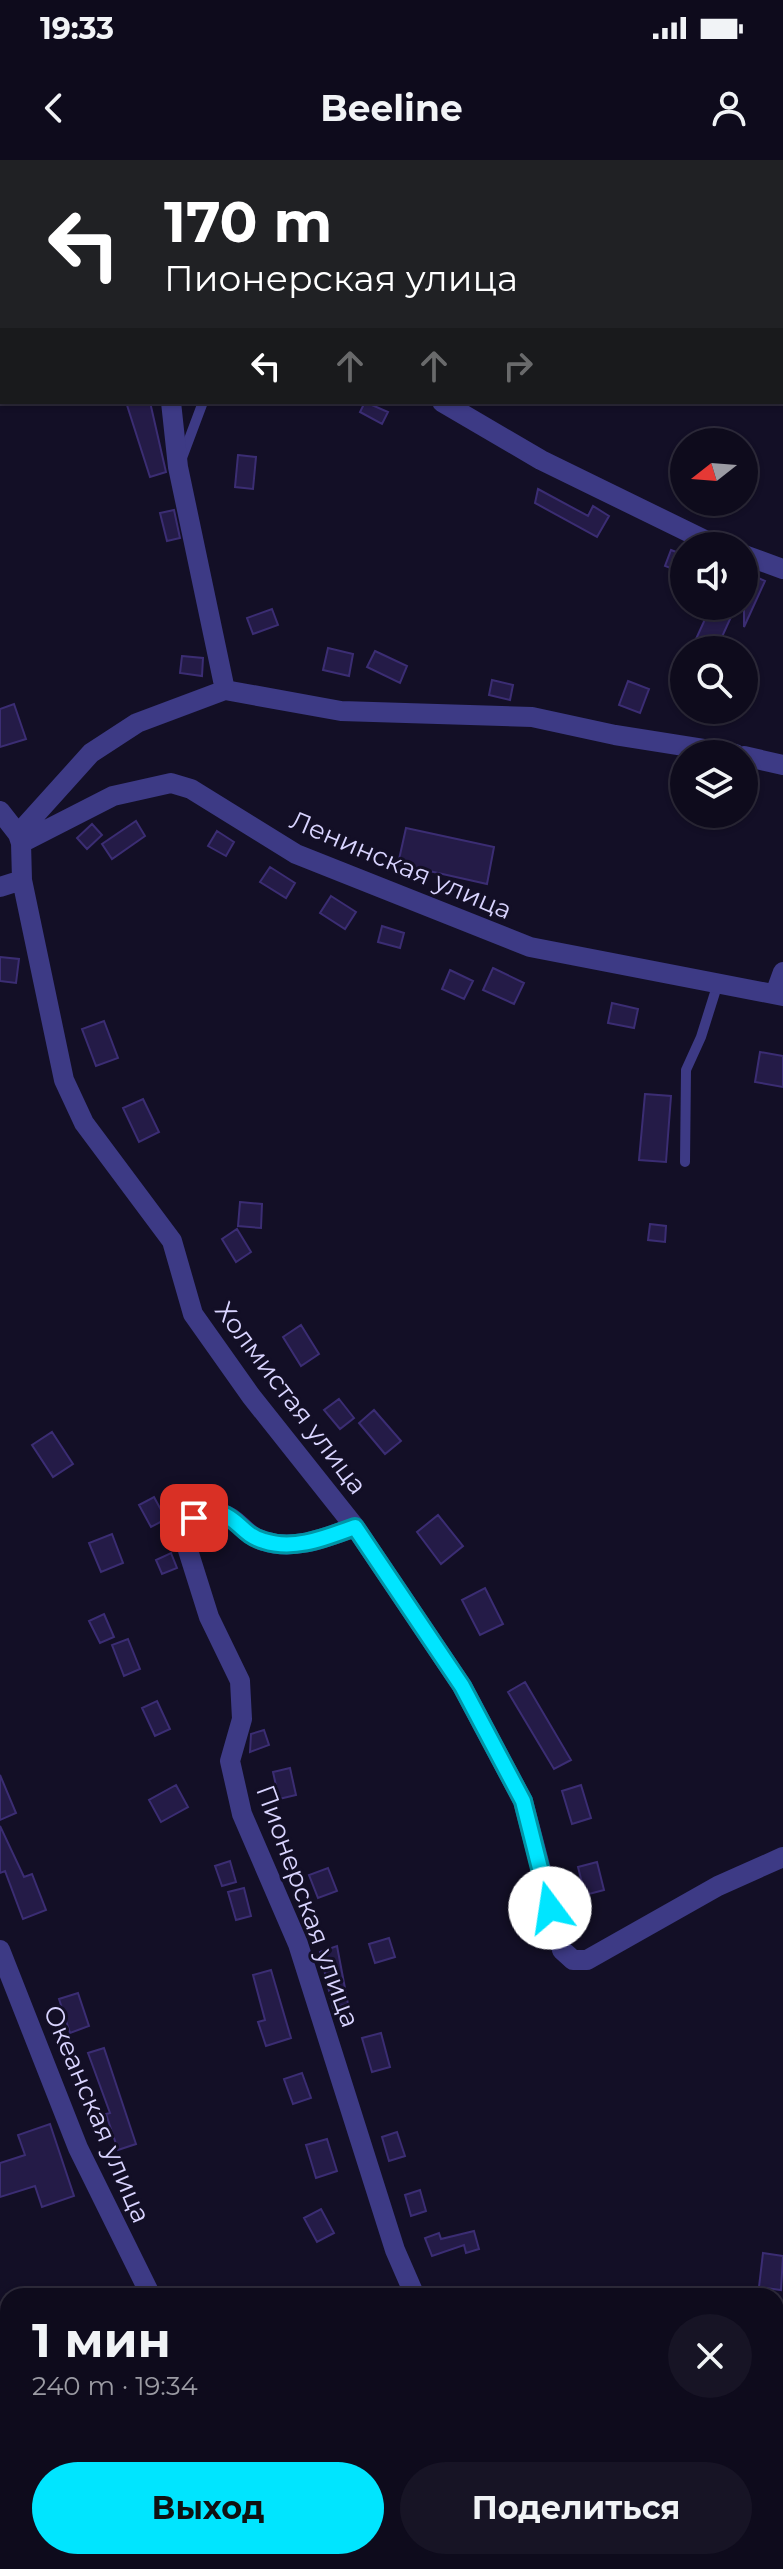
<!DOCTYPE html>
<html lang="ru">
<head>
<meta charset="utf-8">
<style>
  body { margin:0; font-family:Montserrat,sans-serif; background:#171425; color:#f1f3f6; height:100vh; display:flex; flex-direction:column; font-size:30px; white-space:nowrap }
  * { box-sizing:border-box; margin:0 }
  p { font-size:26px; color:#9b9ba3 }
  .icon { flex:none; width:44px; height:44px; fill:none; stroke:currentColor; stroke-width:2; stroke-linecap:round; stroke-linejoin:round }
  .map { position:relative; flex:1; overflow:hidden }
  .side { position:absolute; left:0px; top:2128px; width:784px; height:282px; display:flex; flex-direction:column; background:#0e0b1c; border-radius:24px 24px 0 0; box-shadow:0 2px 6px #0004,0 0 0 2px #2e2b3b }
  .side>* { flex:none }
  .hud { position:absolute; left:0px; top:0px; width:784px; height:244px; box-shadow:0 2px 6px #0004,0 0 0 2px #2e2b3b; background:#202124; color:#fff; overflow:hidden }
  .needle { width:52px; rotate:253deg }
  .controls { position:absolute; left:670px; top:268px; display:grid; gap:16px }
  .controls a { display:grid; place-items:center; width:88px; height:88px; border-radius:50%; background:#0e0b1c; box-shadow:0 2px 6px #0004,0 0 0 2px #2e2b3b; font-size:40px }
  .pin { position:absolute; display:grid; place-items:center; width:68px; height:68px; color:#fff; margin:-34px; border-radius:16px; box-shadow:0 4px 12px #0006 }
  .me { position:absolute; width:88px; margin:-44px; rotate:346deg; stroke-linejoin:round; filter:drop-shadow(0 0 6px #0008) }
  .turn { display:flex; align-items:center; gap:28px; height:168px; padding:0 32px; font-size:36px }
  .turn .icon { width:104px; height:104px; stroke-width:2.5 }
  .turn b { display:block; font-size:56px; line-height:68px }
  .lanes { display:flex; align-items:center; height:76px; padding:0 32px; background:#0003; justify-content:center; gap:40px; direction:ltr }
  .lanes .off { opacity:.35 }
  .round { display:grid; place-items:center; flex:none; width:84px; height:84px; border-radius:42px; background:#171425 }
  .headline { display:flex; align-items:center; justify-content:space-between; height:136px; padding:0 32px }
  h1 { font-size:48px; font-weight:700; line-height:60px }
  .cta { display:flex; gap:16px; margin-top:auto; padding:16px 32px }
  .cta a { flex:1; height:92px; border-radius:48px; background:#00e5ff; color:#111; font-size:32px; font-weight:700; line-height:92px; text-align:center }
  .cta a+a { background:#171425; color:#f1f3f6 }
  .status { display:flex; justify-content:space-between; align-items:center; height:56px; padding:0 40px; background:#0e0b1c; direction:ltr }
  .status svg { height:22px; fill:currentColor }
  header { display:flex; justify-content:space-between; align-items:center; height:104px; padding:0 32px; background:#0e0b1c; font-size:36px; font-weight:700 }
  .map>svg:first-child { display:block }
</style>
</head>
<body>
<div class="status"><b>19:33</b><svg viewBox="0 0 49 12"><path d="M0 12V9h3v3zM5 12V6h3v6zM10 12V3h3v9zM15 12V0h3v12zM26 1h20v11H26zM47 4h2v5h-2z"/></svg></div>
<header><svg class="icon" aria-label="back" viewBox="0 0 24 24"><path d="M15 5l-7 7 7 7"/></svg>Beeline<svg class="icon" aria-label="person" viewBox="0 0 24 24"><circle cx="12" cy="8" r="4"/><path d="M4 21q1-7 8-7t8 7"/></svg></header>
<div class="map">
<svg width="783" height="2409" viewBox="0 0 783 2409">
  <rect width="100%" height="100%" fill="#130f26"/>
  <path fill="#241b47" stroke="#3b2d73" stroke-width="2" d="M126,242H150L166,312L150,317Z
    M365,242L388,252L382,264L360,252Z
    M238,295L256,297L253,329L235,327Z
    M538,329L588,356L593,346L609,356L597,377L535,343Z
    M174,350L180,378L167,381L160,353Z
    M671,390L684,395V413L665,406Z
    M744,411L765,421L744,467Z
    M711,446H736L716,490H691Z
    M272,449L278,465L253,474L247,458Z
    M328,488L353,494L349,516L323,510Z
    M375,491L407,506L400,523L367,507Z
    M182,496L203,498L202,516L180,513Z
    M492,520L513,525L510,540L489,535Z
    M628,521L649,529L640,553L619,545Z
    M14,544L26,579L0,587V549Z
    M136,661L145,676L112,699L102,684Z
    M92,664L102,675L87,689L77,678Z
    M406,668L494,687L487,724L398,704Z
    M217,671L234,682L226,696L208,686Z
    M270,707L295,723L286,738L260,722Z
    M331,736L356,752L345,769L320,753Z
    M382,766L404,773L400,788L378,782Z
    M0,797L19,799L16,823L0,821Z
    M493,808L524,823L514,844L483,830Z
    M450,810L473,821L464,839L442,829Z
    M612,843L638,849L634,868L608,863Z
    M104,861L118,898L96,906L82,869Z
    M760,892L783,896V927L755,922Z
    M645,934L671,936L666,1002L639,1000Z
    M143,939L159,972L139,982L123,948Z
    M240,1042L262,1044L261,1068L238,1066Z
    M650,1064L666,1066L665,1082L648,1080Z
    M237,1069L251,1092L236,1102L222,1079Z
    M301,1165L319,1194L301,1206L283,1177Z
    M339,1239L354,1258L340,1269L324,1250Z
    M374,1250L401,1281L385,1294L359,1263Z
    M52,1272L73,1304L53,1317L32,1285Z
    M154,1337L166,1359L151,1367L139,1345Z
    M438,1355L463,1386L441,1404L417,1372Z
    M112,1374L123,1403L101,1412L89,1383Z
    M171,1393L177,1408L162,1414L156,1400Z
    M485,1428L503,1464L480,1475L462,1440Z
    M104,1454L114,1477L100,1483L89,1461Z
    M128,1479L140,1509L124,1516L112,1485Z
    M525,1522L571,1600L554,1609L508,1532Z
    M157,1541L170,1569L155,1576L142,1548Z
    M264,1570L269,1585L250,1592L251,1574Z
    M290,1608L296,1635L279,1639L273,1612Z
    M0,1615L16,1653L0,1660Z
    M176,1625L188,1647L161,1662L149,1640Z
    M581,1625L591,1658L572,1664L562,1631Z
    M0,1666L24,1717L32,1714L46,1750L23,1759L5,1711L0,1713Z
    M230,1701L236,1722L222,1726L215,1706Z
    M597,1702L604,1730L585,1735L578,1707Z
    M328,1708L337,1731L318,1738L309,1715Z
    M244,1728L251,1756L236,1760L228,1732Z
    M389,1778L395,1797L375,1803L369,1784Z
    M337,1786L348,1844L333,1848L320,1792Z
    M271,1810L291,1878L266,1886L258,1862L265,1860L253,1815Z
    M78,1833L89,1866L70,1873L59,1839Z
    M381,1873L390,1907L372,1912L362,1878Z
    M104,1888L136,1984L118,1990L106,1954L110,1953L88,1893Z
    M302,1913L311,1938L293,1944L284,1919Z
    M50,1964L74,2036L42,2047L35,2026L0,2037V2003L25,1995L18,1975Z
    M397,1972L405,1996L389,2001L382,1977Z
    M327,1979L337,2011L316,2018L306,1985Z
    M420,2030L426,2051L411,2056L405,2035Z
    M321,2049L334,2073L317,2082L304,2058Z
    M474,2071L479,2089L466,2093L464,2085L432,2096L425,2078L439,2073L441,2079Z
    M763,2093L783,2096L781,2130L759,2127Z"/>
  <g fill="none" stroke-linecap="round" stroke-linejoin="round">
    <path stroke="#3d3a85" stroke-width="10" d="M182,298L203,242
      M685,1002L686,910L701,877L718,823
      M0,2209L8,2226
      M131,2409V2402"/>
    <path stroke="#3d3a85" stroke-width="20" d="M132,2V0
      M782,170H783
      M171,242L178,307L225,530
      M442,242L541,300L717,386
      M744,395L783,409
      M744,596L783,605
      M0,651L18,674L21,683L22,720L64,920L84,963L172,1081L193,1154L251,1236L355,1367L462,1526L523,1641L562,1790L573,1800H587L718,1726L783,1697
      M18,674L91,593L137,563L225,530L341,551L532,557L615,575L735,594
      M21,683L113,636L171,623L191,629L296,694L530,787L783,836
      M0,727L22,720
      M775,834L783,812
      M355,1367C327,1377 295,1391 264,1381C235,1373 237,1341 194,1358L186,1384L209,1457L240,1521L242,1559L230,1601L242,1654L298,1784L395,2090L415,2136
      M0,1790L78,1988L151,2136
      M0,2392L10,2409
      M776,2394L783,2380
      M250,2402L252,2409
      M474,2402L475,2409"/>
  </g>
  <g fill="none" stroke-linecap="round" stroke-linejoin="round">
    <g stroke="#0095a6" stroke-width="20">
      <path id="route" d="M194,1358C235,1341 234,1373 264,1381C295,1391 327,1377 355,1367L462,1526L523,1641L550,1748"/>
    </g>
    <use href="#route" stroke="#00e5ff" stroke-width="14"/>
  </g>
  <g text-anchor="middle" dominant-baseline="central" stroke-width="6" stroke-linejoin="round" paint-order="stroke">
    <g font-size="26" fill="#d9d4ff" stroke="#130f26">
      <text transform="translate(401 705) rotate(23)">Ленинская улица</text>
      <text transform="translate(291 1238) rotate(53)">Холмистая улица</text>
      <text transform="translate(308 1746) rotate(70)">Пионерская улица</text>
      <text transform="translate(97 1954) rotate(67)">Океанская улица</text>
    </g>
  </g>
</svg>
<div class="controls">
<a><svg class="needle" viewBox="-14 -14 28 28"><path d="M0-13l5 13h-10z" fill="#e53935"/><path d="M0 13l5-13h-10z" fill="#9b9ba3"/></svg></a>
<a><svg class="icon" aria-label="sound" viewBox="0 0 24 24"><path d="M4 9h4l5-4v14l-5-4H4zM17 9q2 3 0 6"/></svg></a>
<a><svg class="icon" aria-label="search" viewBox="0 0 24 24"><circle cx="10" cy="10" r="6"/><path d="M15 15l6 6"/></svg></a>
<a><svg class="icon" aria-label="layers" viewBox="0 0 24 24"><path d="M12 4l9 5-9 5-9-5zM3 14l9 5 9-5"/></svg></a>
</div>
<div class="pin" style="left:194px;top:1358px;background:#d93025"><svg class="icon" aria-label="arrive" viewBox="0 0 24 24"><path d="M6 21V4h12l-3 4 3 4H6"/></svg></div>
<svg class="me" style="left:550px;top:1748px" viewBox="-20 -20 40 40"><circle r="19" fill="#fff"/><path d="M0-13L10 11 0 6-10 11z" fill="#00e5ff"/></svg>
<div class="hud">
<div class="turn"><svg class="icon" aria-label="left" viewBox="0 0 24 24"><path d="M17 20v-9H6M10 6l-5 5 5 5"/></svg><div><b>170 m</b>Пионерская улица</div></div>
<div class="lanes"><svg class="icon" aria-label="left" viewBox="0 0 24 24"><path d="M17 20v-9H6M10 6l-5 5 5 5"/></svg><svg class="icon off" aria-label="ahead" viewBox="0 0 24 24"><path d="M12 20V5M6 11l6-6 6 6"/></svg><svg class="icon off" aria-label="ahead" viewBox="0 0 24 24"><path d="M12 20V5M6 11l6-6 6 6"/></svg><svg class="icon off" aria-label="right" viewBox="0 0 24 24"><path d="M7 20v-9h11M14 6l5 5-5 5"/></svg></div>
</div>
<section class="side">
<div class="headline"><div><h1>1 мин</h1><p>240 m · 19:34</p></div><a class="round"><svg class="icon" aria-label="close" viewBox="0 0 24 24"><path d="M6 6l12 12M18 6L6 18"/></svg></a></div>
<div class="cta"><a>Выход</a><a>Поделиться</a></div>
</section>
</div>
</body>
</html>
